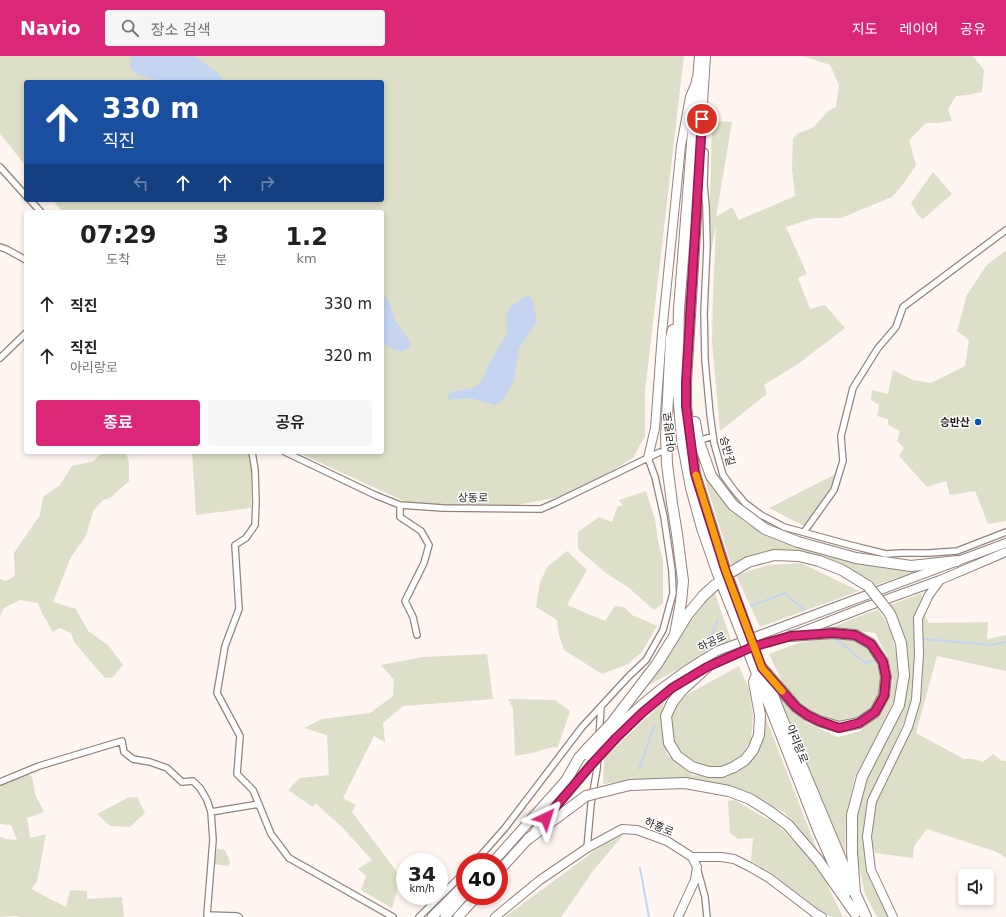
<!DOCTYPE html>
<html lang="ko">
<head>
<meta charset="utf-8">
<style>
  body { margin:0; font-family:"DejaVu Sans","Noto Sans KR",sans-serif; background:#f6f6f6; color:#202124; height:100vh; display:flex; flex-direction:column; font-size:15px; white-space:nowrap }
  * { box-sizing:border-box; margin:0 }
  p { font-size:13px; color:#757577 }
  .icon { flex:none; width:22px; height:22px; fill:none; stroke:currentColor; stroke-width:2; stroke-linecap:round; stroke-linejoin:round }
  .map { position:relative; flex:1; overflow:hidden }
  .sheet { position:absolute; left:24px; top:154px; width:360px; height:244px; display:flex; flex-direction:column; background:#fff; border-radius:4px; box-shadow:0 2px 6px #0003 }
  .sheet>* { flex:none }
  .guide { position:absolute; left:24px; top:24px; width:360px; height:122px; border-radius:4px; box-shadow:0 2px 6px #0003; background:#1a4fa0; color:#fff; overflow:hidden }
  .buttons { position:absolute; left:958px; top:813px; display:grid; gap:8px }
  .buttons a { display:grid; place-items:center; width:36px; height:36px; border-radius:4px; background:#fff; box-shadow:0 2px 6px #0003; font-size:20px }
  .speed { position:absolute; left:396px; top:797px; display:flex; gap:8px; font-size:20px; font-weight:700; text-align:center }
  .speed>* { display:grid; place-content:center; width:52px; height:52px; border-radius:50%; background:#fff; box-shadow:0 2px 6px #0003; line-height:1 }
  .speed small { font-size:10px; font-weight:400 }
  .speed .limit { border:6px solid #d22; background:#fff; color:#111 }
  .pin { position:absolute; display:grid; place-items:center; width:34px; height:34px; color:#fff; margin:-17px; border:2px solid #fff; border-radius:50%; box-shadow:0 1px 4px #0007 }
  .me { position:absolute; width:44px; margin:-22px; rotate:41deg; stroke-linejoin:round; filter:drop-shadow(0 0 3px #0008) }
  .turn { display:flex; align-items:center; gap:14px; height:84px; padding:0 12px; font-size:18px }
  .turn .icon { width:52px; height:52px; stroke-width:2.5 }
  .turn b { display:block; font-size:28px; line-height:34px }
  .lanes { display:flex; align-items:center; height:38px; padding:0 12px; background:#0003; justify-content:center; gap:20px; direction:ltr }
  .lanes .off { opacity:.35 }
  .eta { display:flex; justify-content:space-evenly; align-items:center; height:68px; text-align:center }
  .eta b { font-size:24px; font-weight:600; line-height:28px }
  .primary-button { display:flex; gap:8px; margin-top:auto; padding:8px 12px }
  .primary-button a { flex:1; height:46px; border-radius:4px; background:#db2777; color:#fff; font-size:16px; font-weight:600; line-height:46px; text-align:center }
  .primary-button a+a { background:#f6f6f6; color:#202124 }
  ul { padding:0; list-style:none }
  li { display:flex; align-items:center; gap:12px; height:52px; padding:0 12px }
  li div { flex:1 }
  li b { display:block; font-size:15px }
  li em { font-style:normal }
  header { display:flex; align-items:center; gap:24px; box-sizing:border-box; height:56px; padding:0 20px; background:#db2777; color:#fff }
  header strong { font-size:19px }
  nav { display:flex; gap:22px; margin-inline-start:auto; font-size:14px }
  .search { width:280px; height:36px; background:#f6f6f6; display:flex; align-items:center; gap:10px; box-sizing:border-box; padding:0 14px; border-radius:4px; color:#757577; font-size:15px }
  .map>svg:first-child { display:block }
</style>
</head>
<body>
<header>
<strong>Navio</strong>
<div class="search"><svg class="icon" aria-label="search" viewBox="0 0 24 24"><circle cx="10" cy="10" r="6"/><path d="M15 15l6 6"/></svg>장소 검색</div>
<nav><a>지도</a><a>레이어</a><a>공유</a></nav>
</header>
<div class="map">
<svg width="1006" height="861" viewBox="0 0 1006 861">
  <rect width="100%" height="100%" fill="#fff5f1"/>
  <path fill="#dddfc8" d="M0,0H684L645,335V380L633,402L571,439L505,451L410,448L297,396H382V156H62L53,144H382V26H26V110L0,78Z
    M803,0H973L984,14L982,36L968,39L956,40L948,53L952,65L938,67H926L909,84L916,109L904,127L892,141L841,162H814L786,171L807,218L798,222L810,253L825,249L845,272L798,308L764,329L767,338L720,375L712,285L713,240L716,168L710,203V142L712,65L732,66L716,161L732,151L739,164L795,140L792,113L793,83L797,78L814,71L828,55L836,51L839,29L830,9Z
    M933,116L952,138L923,163L918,159L911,147Z
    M1006,194V465L988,468L975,435L950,439L946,425L927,431L899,400L904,392L897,385L900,375L888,369V363L877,360L879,349L871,344L872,334L888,338L893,314L913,324L931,327L965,310L969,284L957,275L967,239L986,210Z
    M102,396H126L129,407V425L110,442L103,444L93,455L86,480L71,501L53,546L76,553L88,575L108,589L123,609L113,621L105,622L74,586L71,577L59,572L53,576L42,557L38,547L20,544L4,552L0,560V523L6,525L15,520L14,497L40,459L43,441L60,429L72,410L94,405Z
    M192,396H250L251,417V452L196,459Z
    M703,417L746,467L785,485L926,512L876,529L844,509L795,495L761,498L731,508Z
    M836,418L830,432L821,446L817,453L811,460L804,470L769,452Z
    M646,435L655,463L659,490L663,504V547L654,554L629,532L606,517L578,493V476L599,461L612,466L618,450H623L619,444Z
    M567,495L587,514L567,549L605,565L615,550L624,551L632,559L657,570L642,596L628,608L602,618L564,594L559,579L557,564L536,551L540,526L548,510Z
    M801,507L859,535L760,571L736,519L768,509Z
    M714,535L731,584L649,629L697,556Z
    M923,537L914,567L915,594L911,650L867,749L863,779L868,816L888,861H877L865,838L858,807L855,768L861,739L870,715L904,642L908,605L903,579L890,549Z
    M878,553L891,574L899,610L896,640L874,685L855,721L846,759L845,799L779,640L805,666L838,681L860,675L881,656L893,625L889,604L875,577L830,572Z
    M925,559L929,567L988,566L987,583L1006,579V615L937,600L916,677L964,703H973L983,706L993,698L1002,705H1006V802L994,795L927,773L914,790L913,802L875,797L871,787L876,747L911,674L922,632L923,590L922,564Z
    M830,582L851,583L870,594L879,611L881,635L870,654L851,665L835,666L810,655L785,632L769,598L799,587Z
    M487,598L493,643L403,650L383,667L385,686L374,680L343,742L356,749L352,756L397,816V835L392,852L361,834L366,820L358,813L372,804L342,771L315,747L313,751L288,734L300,722L329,719L327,679L304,672L322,663L370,657L393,640L394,624L381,609L423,601Z
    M739,610L749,633L753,659L751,685L740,701L723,711L708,712L686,701L674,685L671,659L681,642Z
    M508,643L555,644L570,655L558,691L549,692L532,697L515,700L513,653Z
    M664,645L661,672L667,699L692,719L728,721L757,699L765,660L818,796L784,756L714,726L644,723L603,728L604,702Z
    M27,718L32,720L35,738L44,756L27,762L30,782L46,778L37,826L31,833L66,851L70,834L87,835V843L122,841L124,861H20C17,859 5,861 0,861V781L6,783L17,784L11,769L0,768V730Z
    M137,741L145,757L130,771L110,770L97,758L127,742Z
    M735,744L763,761L773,765L803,794L825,824L843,861H832L823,857L776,821L751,805L753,782L738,783L730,777L728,745Z
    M624,778L593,815L561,861H505L597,793Z
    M217,793L225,794L230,806L228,810L214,808Z"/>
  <path fill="#c4d4f1" d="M131,0H193L203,6L219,18L222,24L220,26H165L136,18L130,11Z
    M382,238L389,245L395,265L410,285V291L403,295L394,294L382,286Z
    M528,239L532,244L537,266L519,292L514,325L502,346L495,349L471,342L447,344L449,337L475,331L482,324L489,307L507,278L506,259L510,251Z"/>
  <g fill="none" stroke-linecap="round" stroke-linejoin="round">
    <path stroke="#c4d4f1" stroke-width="2" d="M751,550L785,537L804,554
      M834,581L865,607L875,604
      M922,584L924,583L992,589L1006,586
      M704,595L707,591L718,564
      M639,713L654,670
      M640,812L649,861"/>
    <path stroke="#d4cbc7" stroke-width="5.5" stroke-dasharray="5.5 3" stroke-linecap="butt" d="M666,394L684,389"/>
    <g stroke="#91837c" stroke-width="8">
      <path id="street" d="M700,94L705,96L704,129L706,150L707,190L704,257L705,304L710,358L714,387L723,419L734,434L745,447L761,459L784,471L850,489L886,498L901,497H929L957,495L1006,476
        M0,111L26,140
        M30,144L41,156
        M0,191L6,193L26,204
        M0,302L26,277
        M704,383L713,380
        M252,396L255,414L256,446L255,469L246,482L235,489L239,553L225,590L217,637L240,680L237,718L253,734L271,778L289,802L393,861
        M285,396L375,439L400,449L443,452L541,453L557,446L660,396
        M400,449V461L421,475L429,489L424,507L405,545L413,561L417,579
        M804,476L834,434L843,405L841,380L853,332L878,292L896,271L903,251L1006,174
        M599,681L601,651
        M0,726L39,710L122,685L124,696L133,703L150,706L167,712L182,726L193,725L200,732L207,744L211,756L213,784L207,859L237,860L239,861
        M211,756L259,748
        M587,792L591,748L597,713L598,701
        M475,806L505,772L582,671L629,620L646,604L663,574L673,537L672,515L664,461L655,421L648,402
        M698,815L705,841L707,861
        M419,861L465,816"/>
    </g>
    <g stroke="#91837c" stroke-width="10">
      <path id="secondary" d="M700,94L706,0
        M648,402L655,372L662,277L681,90L690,41L697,24L699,0
        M614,674C634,654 655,636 678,620C690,611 704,603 717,595L1006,487
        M616,682L643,656L671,632L707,611L752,591L791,580L868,550L940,524L1006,496
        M535,775L591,709
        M495,861L540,824L587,792L622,773L637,774L667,785L692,801H721L734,803L750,811L769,822L815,857L822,861
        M678,861L695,824L697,811L692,801
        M893,861L871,814L867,781L872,745L908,671L916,644L919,598L918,562L929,539L940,524"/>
    </g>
    <g stroke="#91837c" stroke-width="11">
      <path id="primary" d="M493,806L567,723
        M499,815L528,783
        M432,861L465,828
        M445,861L465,838
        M458,861L477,840"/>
    </g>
    <g stroke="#91837c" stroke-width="12">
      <path id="highway" d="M697,24L679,253L678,294V336L682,384L691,432L702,472L718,518L743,581
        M700,94L686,326V350L695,418L725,513L747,574
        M673,274L671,282L666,381L667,408L672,447L677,478L683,525L681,546L675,578
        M695,366L698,383L711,420L733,449L765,473L798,486L856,502L911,510L957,505
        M733,515L748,506L774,499L799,500L819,505L842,514L868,530
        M707,611L681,635L672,647L666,660L669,687L677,700L692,711L709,716H722L734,711L745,704L753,694L759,679L760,659L754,626L757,618
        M762,612L796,651L807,659L819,665L839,671L859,667L875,656L884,639L886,621L883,606L871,588L855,579L833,577L791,580
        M757,617L819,776L846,836
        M765,619L781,660L855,837L866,861
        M611,668L657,608L688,558L703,540L715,529
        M567,723L579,702L587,693
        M630,729L685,727L729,735L750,743L769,755L788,769L818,804L855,857
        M528,783L586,740
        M855,837L852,796V759L862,721L899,649L904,619L901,587L891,560"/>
    </g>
    <use href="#street" stroke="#fff" stroke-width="5.5"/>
    <use href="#secondary" stroke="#fff" stroke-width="8"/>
    <use href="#primary" stroke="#fff" stroke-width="9"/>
    <use href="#highway" stroke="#fff" stroke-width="10"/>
    <g stroke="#91837c" stroke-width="10" stroke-linecap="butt">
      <path id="secondary-bridge" d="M588,700L614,674
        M591,709L616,682"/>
    </g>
    <g stroke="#91837c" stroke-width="12" stroke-linecap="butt">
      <path id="highway-bridge" d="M868,530L888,555L891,560
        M743,581L756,615
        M587,693L611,668
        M586,740L630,729"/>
    </g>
    <use href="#secondary-bridge" stroke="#fff" stroke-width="8"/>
    <use href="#highway-bridge" stroke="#fff" stroke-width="10"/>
  </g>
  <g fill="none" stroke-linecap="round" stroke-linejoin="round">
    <g stroke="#8e194d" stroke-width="10">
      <path id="route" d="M546,762L591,709L616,682L643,656L672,632L707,611L752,591L791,580L833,577L855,579L871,588L883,606L886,621L884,640L875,656L859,667L839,672L819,665L807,659L796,651L762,612L725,513L695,418L686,350V326L702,63"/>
    </g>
    <use href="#route" stroke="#db2777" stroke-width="7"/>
    <path stroke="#f59e0b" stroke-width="7" d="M696,419L725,513L762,612L782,635"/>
  </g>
  <circle fill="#0552bc" stroke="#fff" stroke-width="1.5" cx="978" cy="366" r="4"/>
  <g text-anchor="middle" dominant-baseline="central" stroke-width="3" stroke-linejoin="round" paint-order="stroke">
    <g font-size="11" font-weight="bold" fill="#282220" stroke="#fff" text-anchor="end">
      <text x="970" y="366">승반산</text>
    </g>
    <g font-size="11" fill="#282220" stroke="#fff">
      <text transform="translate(670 376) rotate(-97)">아리랑로</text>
      <text transform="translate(727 395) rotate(75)">승반길</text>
      <text transform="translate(473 442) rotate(1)">상동로</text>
      <text transform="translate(712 586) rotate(-26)">하공로</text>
      <text transform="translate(797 688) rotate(68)">아리랑로</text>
      <text transform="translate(659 771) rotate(22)">하흥로</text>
    </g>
  </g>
</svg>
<div class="buttons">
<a><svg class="icon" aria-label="sound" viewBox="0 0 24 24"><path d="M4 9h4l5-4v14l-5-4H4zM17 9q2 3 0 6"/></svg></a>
</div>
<div class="speed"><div>34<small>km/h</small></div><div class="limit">40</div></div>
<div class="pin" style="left:702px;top:63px;background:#d93025"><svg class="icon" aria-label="arrive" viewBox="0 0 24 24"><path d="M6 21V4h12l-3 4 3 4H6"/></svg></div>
<svg class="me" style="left:546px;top:762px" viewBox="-20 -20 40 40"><path d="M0-17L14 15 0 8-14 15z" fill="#db2777" stroke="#fff" stroke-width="4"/></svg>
<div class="guide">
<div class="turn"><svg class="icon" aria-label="ahead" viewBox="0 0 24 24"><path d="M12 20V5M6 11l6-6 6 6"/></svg><div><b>330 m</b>직진</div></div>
<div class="lanes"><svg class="icon off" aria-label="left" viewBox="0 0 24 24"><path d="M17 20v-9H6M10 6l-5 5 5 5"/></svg><svg class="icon" aria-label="ahead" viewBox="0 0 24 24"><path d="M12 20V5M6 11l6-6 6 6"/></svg><svg class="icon" aria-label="ahead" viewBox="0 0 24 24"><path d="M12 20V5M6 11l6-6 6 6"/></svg><svg class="icon off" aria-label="right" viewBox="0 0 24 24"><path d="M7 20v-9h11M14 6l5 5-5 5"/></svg></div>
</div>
<section class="sheet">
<div class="eta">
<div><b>07:29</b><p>도착</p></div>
<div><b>3</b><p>분</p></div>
<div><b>1.2</b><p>km</p></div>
</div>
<ul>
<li><svg class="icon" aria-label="ahead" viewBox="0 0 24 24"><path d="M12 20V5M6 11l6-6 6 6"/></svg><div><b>직진</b></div><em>330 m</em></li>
<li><svg class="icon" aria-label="ahead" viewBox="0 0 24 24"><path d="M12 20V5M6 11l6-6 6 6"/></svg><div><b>직진</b><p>아리랑로</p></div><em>320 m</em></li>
</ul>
<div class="primary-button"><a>종료</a><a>공유</a></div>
</section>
</div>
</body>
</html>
